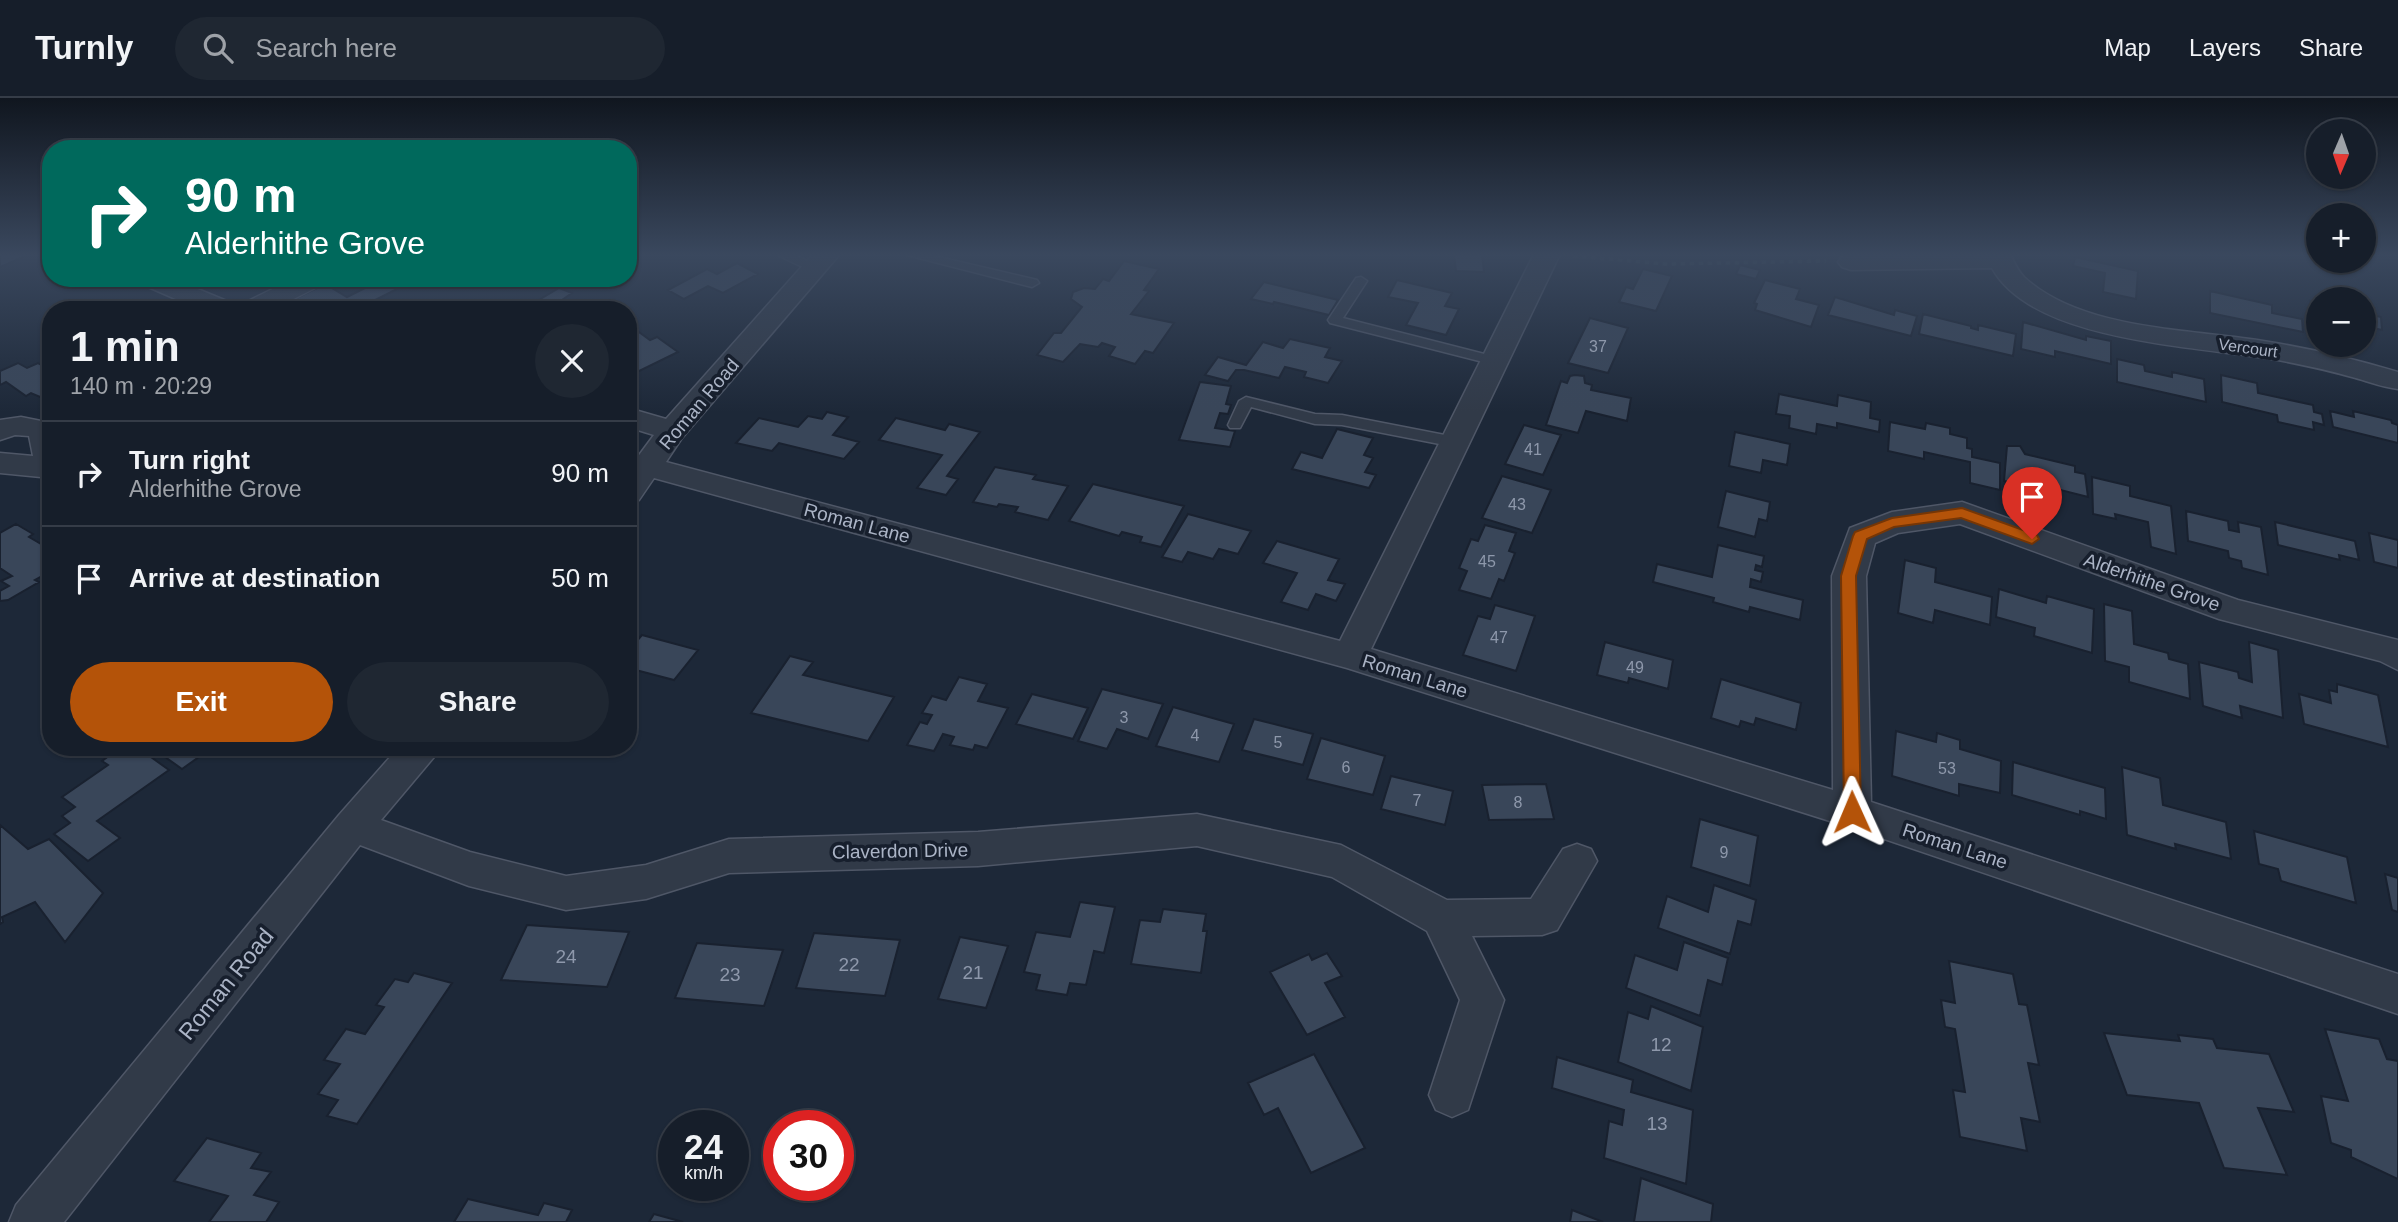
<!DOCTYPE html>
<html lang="en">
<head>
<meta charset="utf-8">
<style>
  body { margin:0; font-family:Arial,sans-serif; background:#1f2732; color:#f1f3f6; height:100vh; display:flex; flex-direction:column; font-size:26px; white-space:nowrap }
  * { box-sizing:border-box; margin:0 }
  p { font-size:23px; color:#9ea2a8 }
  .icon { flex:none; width:38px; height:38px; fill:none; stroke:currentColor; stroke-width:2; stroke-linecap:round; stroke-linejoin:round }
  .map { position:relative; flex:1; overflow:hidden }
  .sheet { position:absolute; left:42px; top:203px; width:595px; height:455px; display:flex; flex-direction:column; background:#161e2a; border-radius:28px; box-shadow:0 2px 5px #0004,0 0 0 2px #353c47 }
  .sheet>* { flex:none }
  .banner { position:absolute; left:42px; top:42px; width:595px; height:147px; border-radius:28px; box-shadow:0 2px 5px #0004,0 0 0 2px #353c47; background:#00695c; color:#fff; overflow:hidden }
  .needle { width:46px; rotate:182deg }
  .tools { position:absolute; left:2306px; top:21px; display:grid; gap:14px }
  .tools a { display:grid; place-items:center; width:70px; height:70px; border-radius:50%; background:#161e2a; box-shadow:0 2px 5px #0004,0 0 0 2px #353c47; font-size:35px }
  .speed { position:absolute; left:658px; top:1012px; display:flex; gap:14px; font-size:35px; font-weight:700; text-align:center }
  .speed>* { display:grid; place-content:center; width:91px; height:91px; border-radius:50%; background:#161e2a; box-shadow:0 2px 5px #0004,0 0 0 2px #353c47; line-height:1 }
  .speed small { font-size:18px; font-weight:400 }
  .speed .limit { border:10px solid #d22; background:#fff; color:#111 }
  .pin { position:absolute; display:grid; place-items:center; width:60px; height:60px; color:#fff; margin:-72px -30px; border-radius:50% 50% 50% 0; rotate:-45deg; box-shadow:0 0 7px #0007 }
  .pin .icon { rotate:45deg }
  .me { position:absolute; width:77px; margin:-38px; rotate:359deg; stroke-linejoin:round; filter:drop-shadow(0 0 5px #0008) }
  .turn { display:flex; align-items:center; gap:24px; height:147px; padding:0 28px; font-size:32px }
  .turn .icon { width:91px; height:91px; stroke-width:2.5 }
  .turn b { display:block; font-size:49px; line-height:60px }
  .round { display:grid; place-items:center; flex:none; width:74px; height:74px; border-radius:37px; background:#1f2732 }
  .summary { display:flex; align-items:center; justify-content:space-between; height:119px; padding:0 28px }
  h1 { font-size:42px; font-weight:700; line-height:52px }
  .button { display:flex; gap:14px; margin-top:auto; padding:14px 28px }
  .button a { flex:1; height:80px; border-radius:42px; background:#b45309; color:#fff; font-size:28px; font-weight:700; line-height:80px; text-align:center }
  .button a+a { background:#1f2732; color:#f1f3f6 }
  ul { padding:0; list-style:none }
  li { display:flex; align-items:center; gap:21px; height:105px; padding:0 28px; border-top:2px solid #353c47 }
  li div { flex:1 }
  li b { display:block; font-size:26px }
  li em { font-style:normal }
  header { display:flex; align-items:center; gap:42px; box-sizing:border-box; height:98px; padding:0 35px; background:#161e2a; border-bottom:2px solid #353c47 }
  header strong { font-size:33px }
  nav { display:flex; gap:38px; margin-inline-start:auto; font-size:24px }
  .search { width:490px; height:63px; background:#1f2732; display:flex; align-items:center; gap:18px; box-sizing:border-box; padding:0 24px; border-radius:38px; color:#9ea2a8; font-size:26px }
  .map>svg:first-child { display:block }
</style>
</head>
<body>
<header>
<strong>Turnly</strong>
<div class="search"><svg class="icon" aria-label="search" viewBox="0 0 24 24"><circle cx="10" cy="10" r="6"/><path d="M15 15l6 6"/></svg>Search here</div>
<nav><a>Map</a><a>Layers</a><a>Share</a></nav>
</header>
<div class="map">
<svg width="2398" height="1124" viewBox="0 0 2398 1124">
  <rect width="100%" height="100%" fill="#1d2838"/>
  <path fill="#394659" stroke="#19212f" stroke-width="2" d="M0,156H37L25,158L0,169Z
    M1454,156H1482L1484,174L1456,173Z
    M2075,159L2138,173L2136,201L2103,194L2105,175L2073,168Z
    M1124,163L1159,171L1144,192L1149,193L1131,216L1174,225L1153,255L1145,253L1135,266L1109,258L1115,249L1102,245L1098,249L1080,246L1063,264L1037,257L1054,235H1061L1082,209L1071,201L1073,194L1084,190L1095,191L1103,181L1109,183Z
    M737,165L758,176L723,195L708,188L684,201L668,192L707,171L717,176Z
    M1740,167L1760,172L1756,181L1736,176Z
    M1643,171L1672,178L1656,213L1619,204L1626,189L1633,191Z
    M385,180H419L367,206L377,212H337L321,203L302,212H286L280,208L325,186L347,199Z
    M1397,182L1452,195L1445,208L1459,211L1446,237L1406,227L1418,205L1388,199Z
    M1765,182L1800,191L1796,201L1819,207L1811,229L1755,212L1757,206L1754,205Z
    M1264,184L1338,202L1329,217L1274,204L1273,206L1251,201Z
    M559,190L572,195L562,202L582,210L591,204L608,211L522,212Z
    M2210,193L2272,207V215L2302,221L2303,234L2210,215Z
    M1835,199L1894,217L1895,212L1917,218L1911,238L1828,217Z
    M2310,203L2319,205V224L2312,222Z
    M2364,215L2381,219L2382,232L2364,228Z
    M1923,216L1971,228V230L1978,232V227L2016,236L2013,258L1919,236Z
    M1590,220L1628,230L1608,275L1568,265Z
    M2023,224L2086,242V238L2111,243V266L2055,253V259L2021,251Z
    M628,226L650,242L657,239L678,254L629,278Z
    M1290,241L1330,250L1325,259L1342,263L1328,285L1304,279L1306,274L1285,269L1279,280L1244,272H1236L1228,283L1205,277L1218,259L1246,267L1263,244L1283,250Z
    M2117,261L2144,267L2145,273L2172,279V274L2204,281L2206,304L2117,284Z
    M18,265L27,270L38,265L51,272V294L40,299L31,295L26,298L6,284L0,287V273Z
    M1575,277L1584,278L1585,285L1592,287L1591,292L1631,300L1627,323L1586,313L1578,335L1546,327L1561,283L1567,285L1570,278Z
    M2221,277L2257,285L2258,295L2313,307L2314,314L2322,316L2324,327L2313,324L2314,332L2278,324L2277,317L2222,304Z
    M1200,284L1231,288L1226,306L1231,307L1228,316L1220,315L1215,330L1235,333L1230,349L1179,342Z
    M1779,296L1837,308L1838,297L1871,304L1870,320L1880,322L1879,334L1837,325V330L1817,326L1816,336L1789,330L1790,318L1776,316Z
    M2330,313L2354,319L2353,313L2391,322L2392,325L2398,327V345L2333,329Z
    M827,314L848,319L833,337L859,344L844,361L779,345L772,353L736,345L759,320L798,329L808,318L822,321Z
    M896,320L945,332L949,326L980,334L947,378L958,381L946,397L917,390L942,357L879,342Z
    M1890,324L1925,331L1926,325L1950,330V336L1967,340V350L1972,351V359L2000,365V392L1970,385V364L1924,354V361L1888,353Z
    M1524,327L1561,337L1543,377L1505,366Z
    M1337,331L1373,340L1364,357L1373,360L1365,374L1376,377L1369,390L1292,371L1301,354L1322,360Z
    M1735,334L1790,346L1787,367L1763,362L1761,375L1729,368Z
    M2007,348H2020L2025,356L2075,368V374L2085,376L2088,399L2041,387L2042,392L2004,383Z
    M995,369L1036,377L1033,381L1068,388L1048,422L1015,414L1018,409L999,406L997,409L973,404Z
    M1502,378L1551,392L1532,435L1482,420Z
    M2092,379L2130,388V398L2171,408L2176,456L2151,449L2148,424L2115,416L2116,421L2093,416Z
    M1093,386L1184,408L1161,449L1140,444L1142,439L1122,434L1119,438L1069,423Z
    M1726,393L1770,404L1767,423L1759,421L1755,439L1718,429Z
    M2186,413L2228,423L2229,432L2239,434L2238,424L2261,429L2268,477L2242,470L2241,463L2229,460L2228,453L2188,443Z
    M1188,416L1251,433L1238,456L1219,451L1213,461L1188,454L1182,464L1162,459Z
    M2275,424L2355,443L2359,462L2339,457L2340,462L2278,447Z
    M16,426L33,436L29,439L43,447L51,443V473L35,482L39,484L8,502L0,503V493L9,488L1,483L12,478L0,470V435Z
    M1485,427L1516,435L1509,453L1515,455L1504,483L1499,481L1491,501L1459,492L1467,473L1459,470L1471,441L1478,443Z
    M2369,435L2398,442V470L2374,464Z
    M1277,443L1339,461L1328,482L1345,486L1336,503L1316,496L1308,512L1281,504L1297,475L1263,465Z
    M1718,447L1764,458L1762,469L1756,467L1755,472L1763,474L1761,484L1751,481L1750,489L1803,502L1800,522L1750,509L1749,514L1713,504L1714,500L1653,484L1657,466L1712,479Z
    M1905,462L1936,470L1935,484L1992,499L1990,527L1935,512L1933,525L1898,515Z
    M1999,491L2046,505L2047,498L2094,511L2092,555L2034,538L2035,530L1996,519Z
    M2104,506L2132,513L2134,546L2168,555L2169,561L2188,566L2190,601L2129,584V569L2105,563Z
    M1495,507L1535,518L1516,573L1463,557L1478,518L1490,521Z
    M642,537L698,552L674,582L628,570V553Z
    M1605,544L1673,562L1668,591L1629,580L1628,585L1597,577Z
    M2249,544L2278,552L2283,620L2240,608L2242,620L2203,608L2199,564L2238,574L2239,580L2252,584Z
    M790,558L813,564L803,577L894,599L868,643L751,615Z
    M959,579L987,586L978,603L1008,610L987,650L975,647L973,652L950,647L954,639L943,636L934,653L907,647L920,624L927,626L932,617L922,615L932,598L946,602Z
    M1721,581L1801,605L1796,632L1756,620L1754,627L1741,623L1739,629L1711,620Z
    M2337,586L2378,597L2388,649L2304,626L2299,596L2331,605L2329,592L2337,594Z
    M1102,591L1163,606L1148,641L1117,631L1107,651L1078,643Z
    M1032,596L1088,610L1073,641L1016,626Z
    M1173,609L1234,626L1219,664L1156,648Z
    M1254,621L1313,636L1303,667L1242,652Z
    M1896,633L1936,644L1937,635L1960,642V651L2001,663L2000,695L1959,686V698L1892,678Z
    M1321,640L1385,658L1373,697L1307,681Z
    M121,649H137L169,672L97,723L120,740L88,763L54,736L70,725L62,718L75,709L62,699L108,667L102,663Z
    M151,649H213L182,671Z
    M2013,664L2105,690L2106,721L2080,713V717L2012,697Z
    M2122,669L2160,680L2163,707L2226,724L2231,761L2175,746L2176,751L2127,737Z
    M1391,678L1453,693L1445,727L1381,711Z
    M1546,686L1554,721L1489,722L1482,687Z
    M1700,721L1758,738L1750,788L1691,769Z
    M0,727L28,751L49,741L103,795L65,844L35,804L2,819L3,824L0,826Z
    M2254,733L2347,759L2356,805L2281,783L2278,771L2259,766Z
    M2385,776L2398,780V814L2392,812Z
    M1714,787L1756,802L1751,827L1738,823L1730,856L1658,830L1667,798L1708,814Z
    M1080,804L1115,809L1104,855L1094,853L1086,887L1070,885L1067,897L1036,892L1040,877L1024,874L1036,834L1070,839Z
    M1163,811L1206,816L1203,833H1207L1201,875L1131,866L1140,822L1160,824Z
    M527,827L629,834L607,889L501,882Z
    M814,835L900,842L885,898L796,890Z
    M960,839L1008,848L986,910L938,901Z
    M1684,844L1728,860L1722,887L1708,882L1700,918L1626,890L1635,857L1677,872Z
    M697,845L783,852L764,908L675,900Z
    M1327,855L1342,878L1325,885L1345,919L1307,937L1270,874L1309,856L1312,862Z
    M1949,863L2013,876L2019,906L2027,907L2039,967L2028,965L2040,1024L2021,1020L2027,1053L1960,1039L1953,992L1965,994L1955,931L1945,929L1941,902L1955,905Z
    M414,875L452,885L357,1026L327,1018L338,1002L318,996L340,966L324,962L346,931L365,936L384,909L376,907L395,881L408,884Z
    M1651,908L1703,929L1691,993L1618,964L1628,914L1648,921Z
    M2325,931L2379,941L2387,961L2398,963V1081L2351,1059V1052L2331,1045L2321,998L2348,1003Z
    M2104,935L2180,943L2178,937L2213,941L2217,950L2269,956L2294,1014L2258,1010L2287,1077L2224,1070L2199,1005L2127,997Z
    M1314,956L1365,1050L1311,1075L1278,1010L1264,1017L1248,985Z
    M1557,959L1633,982L1631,994L1693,1012L1686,1086L1604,1060L1609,1023L1622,1027L1624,1012L1552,990Z
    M207,1040L261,1055L251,1070L271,1074L254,1097L279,1104L266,1124H209L228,1098L174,1083Z
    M1641,1080L1713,1106L1711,1124H1634Z
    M468,1101L538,1117L544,1105L572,1112L566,1124H454Z
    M1572,1112L1603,1124H1570Z
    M654,1116L683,1124H649Z"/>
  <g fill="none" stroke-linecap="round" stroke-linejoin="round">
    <g stroke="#4f5767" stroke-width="3">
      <path id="lane" d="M775,156H793L822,170L821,173H811Z
        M903,156H926L1037,182L1039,185L1032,189Z
        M1361,179L1367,183L1343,220L1500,260L1502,263L1495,267L1330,225L1328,222L1356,180Z
        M1246,299L1315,316L1342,317L1455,339L1462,344L1455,349L1342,327L1315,326L1251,309L1240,330H1230L1228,327L1239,303Z"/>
    </g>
    <g stroke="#4f5767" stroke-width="3">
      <path id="street" d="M813,156H840L682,340L666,364L1340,543L1534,156H1560L1371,551L1833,692L1832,478L1850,430L1892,414L1962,404L2238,502L2398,542V572L2380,563L2219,521L1960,426L1898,435L1875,445L1866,478L1871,704L2398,876V916L1852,730L1347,570L654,380L639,402L628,405V372L654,337L628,329V310L666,321Z
        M1851,156H2010C2014,164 2018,173 2024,179C2081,232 2189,231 2263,243C2308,250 2354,261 2398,274V291C2382,289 2367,283 2352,279C2328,272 2303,267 2278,262C2201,248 2033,245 1992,170L1851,172L1842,169L1838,164L1842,159Z
        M135,180H171L234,206L238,212L242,206L295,180H329L325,185L272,212H201L139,185Z
        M21,319L51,325V380L0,375V355L33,358L29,338L15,337L0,342V322Z
        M399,649H439L434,659L381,722L470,754L566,778L646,767L729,741L978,734L1197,716L1341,747L1447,802L1531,801L1563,751L1577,746L1591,751L1597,763L1557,832L1542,837L1472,838L1504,902L1468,1012L1452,1019L1436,1012L1429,997L1460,902L1427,833L1332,779L1197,748L978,768L729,775L646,801L566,812L469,788L360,747L64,1124H9L16,1107L339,717Z"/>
    </g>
    <path stroke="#3a5154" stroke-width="3.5" stroke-dasharray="4.5 4.5" stroke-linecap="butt" d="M1573,158L1666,166L1826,163"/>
    <use href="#lane" fill="#313a48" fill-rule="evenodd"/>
    <use href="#street" fill="#313a48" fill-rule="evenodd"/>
  </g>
  <linearGradient id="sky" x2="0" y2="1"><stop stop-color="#10161f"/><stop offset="0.5" stop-color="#3a485e"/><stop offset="1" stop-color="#3a485e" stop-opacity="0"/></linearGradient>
  <rect width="2398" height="314" fill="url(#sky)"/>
  <path fill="#b45309" stroke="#753606" stroke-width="2" d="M1962,410L2037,437L2039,441L2032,446L1961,420L1894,429L1867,441L1856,478L1861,714L1859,719L1852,721L1846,719L1844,714L1841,478L1853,438L1855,434L1892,420Z"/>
  <g text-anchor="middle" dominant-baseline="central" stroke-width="7" stroke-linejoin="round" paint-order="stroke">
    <g font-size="16" fill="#8e98ab">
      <text x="1598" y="248">37</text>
      <text x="1533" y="351">41</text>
      <text x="1517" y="406">43</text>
      <text x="1487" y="463">45</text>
      <text x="1499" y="539">47</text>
      <text x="1635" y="569">49</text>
      <text x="1124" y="619">3</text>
      <text x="1195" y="637">4</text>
      <text x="1278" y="644">5</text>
      <text x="1346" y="669">6</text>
      <text x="1947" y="670">53</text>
      <text x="1417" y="702">7</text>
      <text x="1518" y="704">8</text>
      <text x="1724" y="754">9</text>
    </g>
    <g font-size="16" fill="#abb4c6" stroke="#171f2d">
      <text transform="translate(2248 250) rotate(8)">Vercourt</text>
    </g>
    <g font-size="19" fill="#abb4c6" stroke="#171f2d">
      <text transform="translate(699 306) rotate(-50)">Roman Road</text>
      <text transform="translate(857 425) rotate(15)">Roman Lane</text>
      <text transform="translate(2152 484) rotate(19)">Alderhithe Grove</text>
      <text transform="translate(1415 578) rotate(17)">Roman Lane</text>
      <text transform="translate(1955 748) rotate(18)">Roman Lane</text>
      <text transform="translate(900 753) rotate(-1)">Claverdon Drive</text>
    </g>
    <g font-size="19" fill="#8e98ab">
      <text x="566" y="858">24</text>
      <text x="849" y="866">22</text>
      <text x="973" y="874">21</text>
      <text x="730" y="876">23</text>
      <text x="1661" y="946">12</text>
      <text x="1657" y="1025">13</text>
    </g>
    <g font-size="23" fill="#abb4c6" stroke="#171f2d">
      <text transform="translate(226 886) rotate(-51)">Roman Road</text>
    </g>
  </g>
</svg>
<div class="tools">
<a><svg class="needle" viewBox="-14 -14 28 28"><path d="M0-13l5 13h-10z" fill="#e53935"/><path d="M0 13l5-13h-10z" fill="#9ea2a8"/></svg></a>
<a>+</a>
<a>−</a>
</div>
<div class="speed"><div>24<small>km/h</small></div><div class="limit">30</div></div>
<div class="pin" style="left:2032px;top:441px;background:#d93025"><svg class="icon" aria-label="arrive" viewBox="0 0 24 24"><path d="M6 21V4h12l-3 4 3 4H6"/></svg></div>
<svg class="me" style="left:1852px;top:714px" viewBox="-20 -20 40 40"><path d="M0-17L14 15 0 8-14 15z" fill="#b45309" stroke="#fff" stroke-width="4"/></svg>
<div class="banner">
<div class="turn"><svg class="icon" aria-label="right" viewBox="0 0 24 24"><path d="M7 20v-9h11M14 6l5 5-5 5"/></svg><div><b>90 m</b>Alderhithe Grove</div></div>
</div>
<section class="sheet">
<div class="summary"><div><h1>1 min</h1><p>140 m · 20:29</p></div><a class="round"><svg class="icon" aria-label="close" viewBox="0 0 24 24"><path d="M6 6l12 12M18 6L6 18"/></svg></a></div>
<ul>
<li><svg class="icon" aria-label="right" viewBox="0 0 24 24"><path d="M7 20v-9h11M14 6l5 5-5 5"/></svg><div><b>Turn right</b><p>Alderhithe Grove</p></div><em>90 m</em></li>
<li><svg class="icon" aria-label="arrive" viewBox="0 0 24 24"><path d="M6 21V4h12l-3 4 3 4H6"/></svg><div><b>Arrive at destination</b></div><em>50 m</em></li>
</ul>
<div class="button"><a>Exit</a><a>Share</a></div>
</section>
</div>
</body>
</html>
